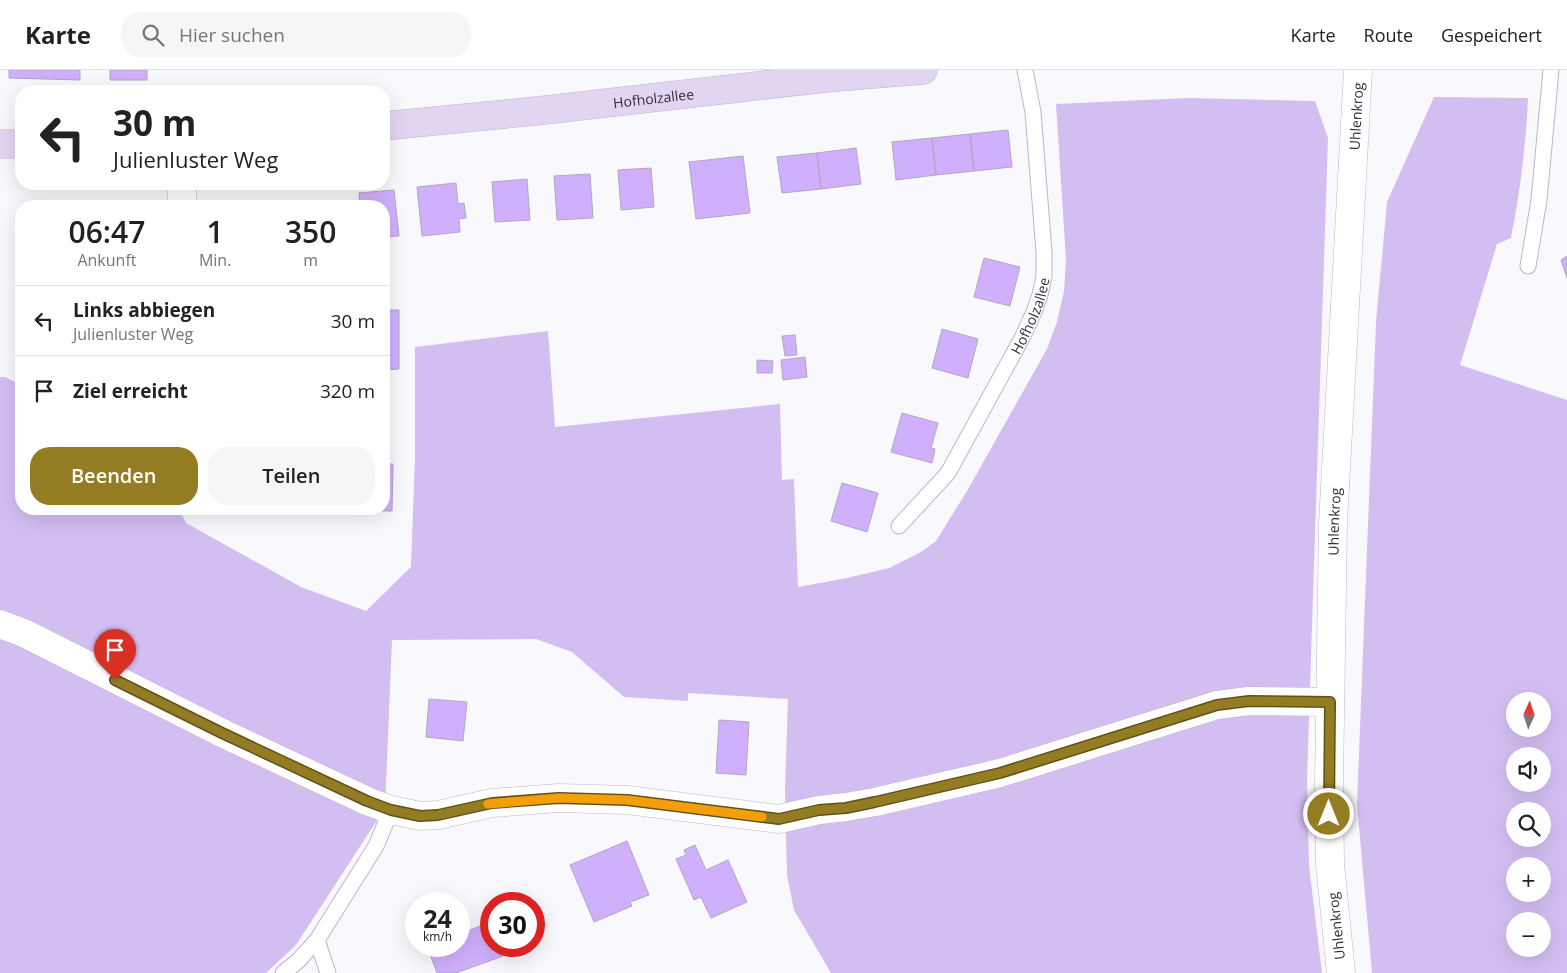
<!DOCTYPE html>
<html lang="de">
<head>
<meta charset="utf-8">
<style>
  body { margin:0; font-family:"Open Sans",sans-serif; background:#f6f6f6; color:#222; height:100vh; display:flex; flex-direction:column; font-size:19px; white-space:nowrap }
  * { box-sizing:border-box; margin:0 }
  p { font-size:16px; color:#767676 }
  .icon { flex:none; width:28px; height:28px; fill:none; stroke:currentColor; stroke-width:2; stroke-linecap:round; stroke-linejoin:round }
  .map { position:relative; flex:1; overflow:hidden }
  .drawer { position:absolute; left:15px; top:130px; width:375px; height:315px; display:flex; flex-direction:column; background:#fff; border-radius:20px; box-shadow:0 5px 20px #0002 }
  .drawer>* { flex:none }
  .hud { position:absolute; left:15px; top:15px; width:375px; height:105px; border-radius:20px; box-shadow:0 5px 20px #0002; background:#fff; color:#222; overflow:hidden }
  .needle { width:32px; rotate:3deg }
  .tools { position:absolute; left:1506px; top:622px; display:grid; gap:10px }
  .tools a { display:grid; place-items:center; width:45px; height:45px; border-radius:50%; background:#fff; box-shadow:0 5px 20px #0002; font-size:25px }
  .speed { position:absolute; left:405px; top:822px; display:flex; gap:10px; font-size:25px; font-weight:700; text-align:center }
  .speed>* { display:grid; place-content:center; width:65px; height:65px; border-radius:50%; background:#fff; box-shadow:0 5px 20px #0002; line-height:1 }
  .speed small { font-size:12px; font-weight:400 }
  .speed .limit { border:8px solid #d22; background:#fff; color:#111 }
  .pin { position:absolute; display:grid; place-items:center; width:42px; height:42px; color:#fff; margin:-51px -21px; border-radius:50% 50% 50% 0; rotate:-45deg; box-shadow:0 0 5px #0007 }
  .pin .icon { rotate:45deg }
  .me { position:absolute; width:55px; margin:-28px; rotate:0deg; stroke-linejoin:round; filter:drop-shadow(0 0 4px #0008) }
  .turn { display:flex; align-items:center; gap:18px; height:105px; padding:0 15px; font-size:22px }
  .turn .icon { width:65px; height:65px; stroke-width:2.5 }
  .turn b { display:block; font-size:35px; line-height:42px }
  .eta { display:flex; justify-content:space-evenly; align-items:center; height:85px; text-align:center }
  .eta b { font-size:30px; font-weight:600; line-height:35px }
  .primary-button { display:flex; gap:10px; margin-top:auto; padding:10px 15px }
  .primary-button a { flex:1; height:58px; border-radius:20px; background:#947c23; color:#fff; font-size:20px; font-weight:600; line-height:58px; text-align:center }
  .primary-button a+a { background:#f6f6f6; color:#222 }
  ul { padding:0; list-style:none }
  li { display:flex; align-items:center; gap:15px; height:70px; padding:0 15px; border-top:1px solid #e0e0e0 }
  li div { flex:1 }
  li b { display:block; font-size:19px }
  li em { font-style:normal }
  header { display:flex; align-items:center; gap:30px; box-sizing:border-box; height:70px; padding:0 25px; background:#fff; border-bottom:1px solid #e0e0e0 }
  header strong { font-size:24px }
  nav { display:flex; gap:28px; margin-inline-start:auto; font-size:18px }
  .search { width:350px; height:45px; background:#f6f6f6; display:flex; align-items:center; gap:12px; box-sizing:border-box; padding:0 18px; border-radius:20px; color:#767676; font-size:19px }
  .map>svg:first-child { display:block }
</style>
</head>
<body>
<header>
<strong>Karte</strong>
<div class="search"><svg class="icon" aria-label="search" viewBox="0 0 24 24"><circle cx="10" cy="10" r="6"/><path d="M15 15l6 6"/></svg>Hier suchen</div>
<nav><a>Karte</a><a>Route</a><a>Gespeichert</a></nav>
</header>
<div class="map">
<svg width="1567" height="903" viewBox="0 0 1567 903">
  <rect width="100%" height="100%" fill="#f9f8fd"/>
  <path fill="#d3bef2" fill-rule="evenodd" d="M1434,27L1528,28C1526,76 1520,122 1511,168L1497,174L1460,295L1567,330V903H1372L1357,734L1376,252L1387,132ZM1515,631H1542V659H1515ZM1515,686H1542V714H1515ZM1515,741H1542V769H1515ZM1515,796H1542V824H1515ZM1515,851H1542V879H1515Z
    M1189,28L1315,31L1328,68L1307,709L1309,796L1322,903H831L794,840L787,805L785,720L788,629L688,623V631L624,627L572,582L536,569L392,570L385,738L296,875L266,903H0V307H5L21,315V439H179L186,453L301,517L366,541L411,497L415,387V277L548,261L555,357L780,334L782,410L794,409L798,517L847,508L889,498L921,482L936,471L967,421L1047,279L1057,252L1064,221L1066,190L1056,34Z"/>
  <path fill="#d0b0fd" stroke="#b0a7bf" d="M9,0H80V10L9,8Z
    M110,0H147V10H110Z
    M1008,60L1012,97L974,101L970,64Z
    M970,64L974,101L936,105L932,68Z
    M932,68L936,105L896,110L892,72Z
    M856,78L861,114L821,119L817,83Z
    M817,83L821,119L782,123L777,87Z
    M743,86L750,143L696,149L689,92Z
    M651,98L654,137L621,140L618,100Z
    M590,104L593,148L557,150L554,106Z
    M527,109L530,150L495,152L492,112Z
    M456,113L458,134L464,133L466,148L459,149L460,162L422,166L417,117Z
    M394,120L399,166L384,167V136H360L359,123Z
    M1567,186V208L1561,190Z
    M984,188L1020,197L1010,236L974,227Z
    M384,240H399V299L384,300Z
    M942,259L978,269L968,308L932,298Z
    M795,265L797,285L785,286L782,266Z
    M805,287L807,307L783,310L781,290Z
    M757,290L773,291L772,303H757Z
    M902,343L938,353L931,378L935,379L932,393L891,382Z
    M384,394H393L392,441L344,440L384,439Z
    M842,413L878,423L867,462L831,451Z
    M429,629L467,632L463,671L426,667Z
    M719,650L749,652L746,705L716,703Z
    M627,771L649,825L630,832L632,836L594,852L570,795Z
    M695,775L706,800L728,790L747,832L711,848L701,827L694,830L676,789L686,785L684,780Z
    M491,852V876H500L503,886L456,903H437L427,876H459V864Z"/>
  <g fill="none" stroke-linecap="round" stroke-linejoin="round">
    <g stroke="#beb5cd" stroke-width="17">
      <g id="lane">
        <path d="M1528,196L1539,130L1551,0"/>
        <path id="s1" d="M899,456L948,403L1022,268L1034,242L1040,225L1044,206V182L1033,42L1025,0"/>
        <path d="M317,870L328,903"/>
        <path d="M283,903L298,891L317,870L376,776L391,740"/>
      </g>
    </g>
    <g stroke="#beb5cd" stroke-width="29">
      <g id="street">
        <path d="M182,136V114"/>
        <path d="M0,554L24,563L222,663L367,731L391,740L420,746L438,745L492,733L559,728L627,730L779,749L819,740L846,737L875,732L1000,703L1217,635L1249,631L1330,632"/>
        <path id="s2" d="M1341,903L1330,794L1329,711L1333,453L1358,0"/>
      </g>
    </g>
    <g stroke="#beb5cd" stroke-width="29">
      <g id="secondary">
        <path id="s3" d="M384,56L536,41L826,8L923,0"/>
        <path d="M0,74H21"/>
      </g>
    </g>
    <use href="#lane" stroke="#fff" stroke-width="15"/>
    <use href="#street" stroke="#fff" stroke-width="28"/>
    <use href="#secondary" stroke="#e2d5f2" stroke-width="28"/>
  </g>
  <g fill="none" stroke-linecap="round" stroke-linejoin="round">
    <g stroke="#605117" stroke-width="12">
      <path id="route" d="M115,610L222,663L367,731L391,740L420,746L438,745L492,733L559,728L627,730L779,749L819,740L846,738L875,732L1000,703L1217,635L1249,631L1330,632L1329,744"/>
    </g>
    <use href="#route" stroke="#947c23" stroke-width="9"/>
    <path stroke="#f59e0b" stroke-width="9" d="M488,734L559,728L627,730L762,747"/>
  </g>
  <g text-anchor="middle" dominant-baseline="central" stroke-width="4.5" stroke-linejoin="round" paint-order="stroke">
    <g font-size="14" fill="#302c36" stroke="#fff">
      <text stroke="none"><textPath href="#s3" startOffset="271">Hofholzallee</textPath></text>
      <text stroke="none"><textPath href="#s2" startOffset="858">Uhlenkrog</textPath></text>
      <text stroke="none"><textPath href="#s1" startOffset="250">Hofholzallee</textPath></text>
      <text stroke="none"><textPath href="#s2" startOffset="452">Uhlenkrog</textPath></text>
      <text transform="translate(1336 856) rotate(-96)">Uhlenkrog</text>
    </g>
  </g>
</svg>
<div class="tools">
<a><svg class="needle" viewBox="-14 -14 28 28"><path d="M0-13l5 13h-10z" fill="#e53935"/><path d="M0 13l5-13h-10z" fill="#767676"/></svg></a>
<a><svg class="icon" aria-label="sound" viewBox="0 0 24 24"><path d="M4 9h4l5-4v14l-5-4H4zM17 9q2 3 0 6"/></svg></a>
<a><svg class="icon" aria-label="search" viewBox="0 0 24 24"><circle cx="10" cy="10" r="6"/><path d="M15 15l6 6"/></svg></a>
<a>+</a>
<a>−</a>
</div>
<div class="speed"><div>24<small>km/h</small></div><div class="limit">30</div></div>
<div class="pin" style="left:115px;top:610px;background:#d93025"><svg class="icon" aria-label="arrive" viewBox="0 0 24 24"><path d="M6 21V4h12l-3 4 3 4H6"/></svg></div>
<svg class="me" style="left:1329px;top:744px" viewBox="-20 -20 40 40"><circle r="17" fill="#947c23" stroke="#fff" stroke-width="3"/><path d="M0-11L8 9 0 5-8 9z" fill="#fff"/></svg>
<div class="hud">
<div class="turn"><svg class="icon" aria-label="left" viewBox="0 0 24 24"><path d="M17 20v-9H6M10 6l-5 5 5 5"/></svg><div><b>30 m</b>Julienluster Weg</div></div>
</div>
<section class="drawer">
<div class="eta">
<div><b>06:47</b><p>Ankunft</p></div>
<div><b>1</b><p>Min.</p></div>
<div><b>350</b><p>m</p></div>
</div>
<ul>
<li><svg class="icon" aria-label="left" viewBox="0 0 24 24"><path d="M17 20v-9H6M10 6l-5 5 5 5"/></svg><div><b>Links abbiegen</b><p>Julienluster Weg</p></div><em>30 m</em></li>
<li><svg class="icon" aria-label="arrive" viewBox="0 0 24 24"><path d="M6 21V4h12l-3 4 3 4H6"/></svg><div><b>Ziel erreicht</b></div><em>320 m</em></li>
</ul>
<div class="primary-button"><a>Beenden</a><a>Teilen</a></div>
</section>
</div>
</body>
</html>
